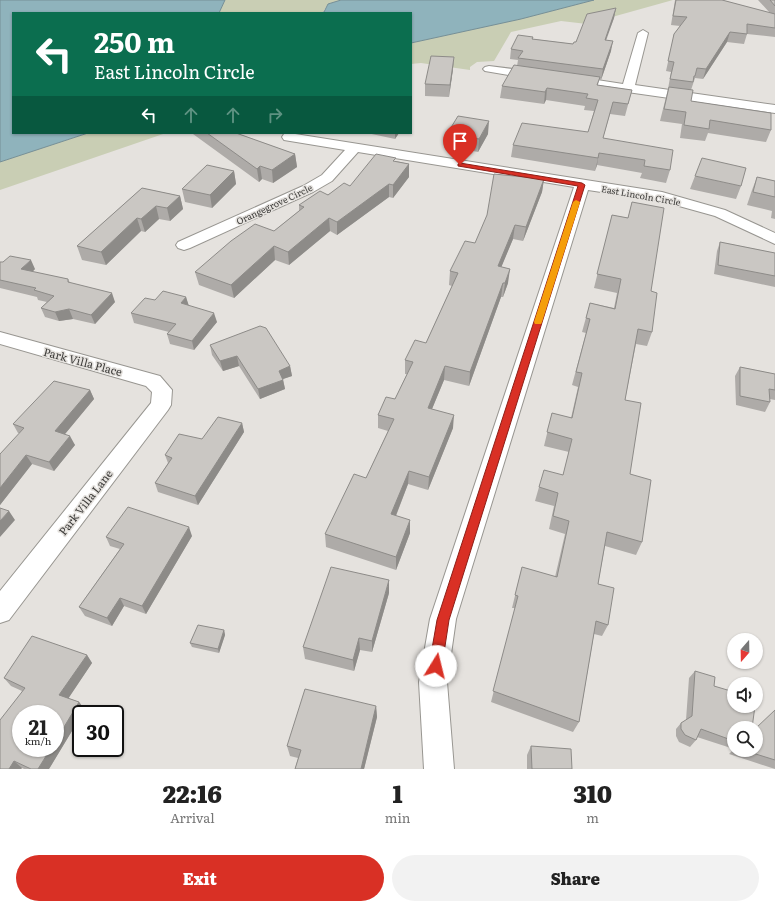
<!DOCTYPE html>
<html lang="en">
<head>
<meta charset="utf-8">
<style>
  body { margin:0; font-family:Literata,serif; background:#f2f2f2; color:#222; height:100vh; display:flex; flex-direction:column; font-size:15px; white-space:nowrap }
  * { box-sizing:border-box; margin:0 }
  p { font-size:13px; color:#767676 }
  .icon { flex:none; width:22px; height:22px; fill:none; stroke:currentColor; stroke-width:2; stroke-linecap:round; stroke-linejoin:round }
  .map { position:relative; height:769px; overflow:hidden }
  .sheet { display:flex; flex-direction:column; background:#fff; flex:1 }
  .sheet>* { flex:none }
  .hud { position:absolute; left:12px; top:12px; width:400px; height:122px; border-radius:0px; box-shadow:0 1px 3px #0004; background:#0b6e4f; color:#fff; overflow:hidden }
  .needle { width:26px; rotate:200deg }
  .fabs { position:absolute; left:727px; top:633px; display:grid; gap:8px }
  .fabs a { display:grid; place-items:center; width:36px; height:36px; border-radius:50%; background:#fff; box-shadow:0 1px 3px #0004; font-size:20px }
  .speed { position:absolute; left:12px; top:705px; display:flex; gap:8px; font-size:20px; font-weight:700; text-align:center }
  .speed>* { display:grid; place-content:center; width:52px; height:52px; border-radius:50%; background:#fff; box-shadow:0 1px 3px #0004; line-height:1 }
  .speed small { font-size:10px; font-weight:400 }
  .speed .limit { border:2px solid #111; border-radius:6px; background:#fff; color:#111 }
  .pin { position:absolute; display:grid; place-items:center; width:34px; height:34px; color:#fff; margin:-41px -17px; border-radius:50% 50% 50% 0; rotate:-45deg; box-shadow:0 0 4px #0007 }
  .pin .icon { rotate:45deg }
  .me { position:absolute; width:44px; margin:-22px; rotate:9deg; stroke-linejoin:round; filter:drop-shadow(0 0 3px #0008) }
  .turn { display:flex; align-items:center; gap:14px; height:84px; padding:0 16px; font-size:18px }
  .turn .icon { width:52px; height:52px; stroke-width:2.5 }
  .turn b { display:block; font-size:28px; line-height:34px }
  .lanes { display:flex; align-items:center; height:38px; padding:0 16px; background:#0003; justify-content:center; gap:20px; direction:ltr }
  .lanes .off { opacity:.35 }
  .eta { display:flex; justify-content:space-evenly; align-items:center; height:68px; text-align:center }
  .eta b { font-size:24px; font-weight:800; line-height:28px }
  .button { display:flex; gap:8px; margin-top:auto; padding:8px 16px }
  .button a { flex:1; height:46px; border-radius:24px; background:#d93025; color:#fff; font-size:16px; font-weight:800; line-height:46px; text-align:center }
  .button a+a { background:#f2f2f2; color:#222 }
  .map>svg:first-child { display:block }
</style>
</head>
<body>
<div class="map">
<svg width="775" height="769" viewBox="0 0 775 769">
  <rect width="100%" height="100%" fill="#e5e2de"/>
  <path fill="#c9ceb4" d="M225,0H341L328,4L323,12L321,13H219Z
    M594,0H673L587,24L561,21L511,32L494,61L477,62L470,67V70L421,63L411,64V43L521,19Z
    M88,133H166L0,190V162Z"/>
  <path fill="#8fb3bc" stroke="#768f95" d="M0,0H225L219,13H13V133H88L0,162Z
    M341,0H594L521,19L411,43V13H321L324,12L328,4Z"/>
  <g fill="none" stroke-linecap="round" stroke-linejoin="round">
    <g stroke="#989691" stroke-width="2">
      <path id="minor" d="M643,30L648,33L635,85L775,105V113L571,84L567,83L565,80L567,77L571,76L623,84L638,33Z
        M489,66L537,72L541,73L543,76L541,79L537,80L485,71L483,69L485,67Z
        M289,133L662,192L725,210L775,233V244L715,216L661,201L588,190L456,619L447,682L454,769H424L419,682L430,619L574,187L358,152L332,181L313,192L190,248L184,250L178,248L176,245L178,242L303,186L322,175L345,150L284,140L282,137L284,134Z
        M0,332L160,376L172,390L171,405L168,410L9,620L0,623V591L151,403L152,392L146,386L0,344Z"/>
    </g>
    <use href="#minor" fill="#fff" fill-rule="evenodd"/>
  </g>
  <path fill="#aeaba8" d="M675,0H722L770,13L758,0H775V37L747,34L744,44L727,42L703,79L695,78L691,90V101L771,130L766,142L708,133L705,141L680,138L682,124L660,121L668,89L671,72L666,71L672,44L674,34L680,26L671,25Z
    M616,8L614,18L606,41L611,51L601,80L599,79L598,85L632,90L625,116L610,114L603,138L670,170L666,183L640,178L642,173L597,165L595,171L511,157L513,145L588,132L594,111L584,110L585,106L546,100L544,104L500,98L502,86L517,66L518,60L510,59L511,49L533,37V39L573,44Z
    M453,69L449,97L425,96V84Z
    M193,133H236L295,154L297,167L273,183L262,179L259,182L193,134Z
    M367,133H399L395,139Z
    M447,134H488L478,152L447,146Z
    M396,161L409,164V177L393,198L389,197L337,235L330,231L289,265L275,260L234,298L199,285L195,272L274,231L299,211V205L350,186Z
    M234,171L236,184L212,208L185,202L182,189Z
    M695,176L741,186L736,199L690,189Z
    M757,177L775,181V219L771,218L772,211L747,205L752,190Z
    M544,179L542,192L523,241L513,239L501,267L508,283L503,297H501L469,386L444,380L432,409L453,428L428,490L408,484L396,516L410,533L396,570L326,547L325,534L366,478L388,431L378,428V415L395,399L407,374H405V360L426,343L452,286L449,285L450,271L475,243Z
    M142,188L180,196L183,209L170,221L159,219L145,232L141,231L106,265L82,260L77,246Z
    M632,202L651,291L652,332L647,346L636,344L625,400L630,474L642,542L636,555L605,546L598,584L608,625L602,636L594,634L579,722L573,732L491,702L515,608H512L522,567L555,577L565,534L549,529L554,506L535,501L539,487L563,475L569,452L544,446L552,413L571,418L578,387L572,385L586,333L582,332L590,303L614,308L617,293L594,288L612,215L628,218Z
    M720,242L775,253V287L714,274L717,251Z
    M0,262L35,269L32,272L68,279L70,283L115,302L95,324L73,319L59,321L45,317L41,308L47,302L38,300L37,297L0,288Z
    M186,297L188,305L217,322L194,350L170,344L167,334L169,332L134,323L131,313L155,300Z
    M210,345L290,366L292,376L283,379L285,389L260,399L239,366L223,371L212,355Z
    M740,367L775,374V400L770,399V402L765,412L736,405L735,376Z
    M90,390L94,399L65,434L75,445L54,471L32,464L0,505V454L20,433H18L13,424Z
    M242,423L244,432L198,505L158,492L155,483L168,463L165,455L202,439Z
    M192,536L146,614L124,606L112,626L85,616L79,607L120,549L110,546L106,537Z
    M389,593L372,652L360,650L354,671L305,659L303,647Z
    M224,630L225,635L219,653L192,647L190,643Z
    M87,655L92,663L68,698L79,702L85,710L81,714V716L49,769H24L22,768L21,769H0L22,691L11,686L4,678Z
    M695,671L714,686L734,728V750H756L775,710V769L729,754L734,749L697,737L696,740L690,747L679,742L676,736V729L681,723L686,720L689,678Z
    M376,706L377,717L364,769H295L298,758L290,756L287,746Z
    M531,746L572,769H527V755Z"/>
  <path fill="#8d8b88" d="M616,8L614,18L602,50L605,40Z
    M730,32L727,42L703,79L706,69Z
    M613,41L611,51L601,80L603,69Z
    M454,57L453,69L449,97L450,85Z
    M547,88L546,100L544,104L545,92Z
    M489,121L488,134L478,152L479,139Z
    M395,133H399L395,139Z
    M599,153L597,165L595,171L598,158Z
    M295,154L297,167L273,183L272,170Z
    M409,164V177L393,198V185Z
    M260,166L262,179L259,182L257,169Z
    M234,171L236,184L212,208L210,195Z
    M544,179L542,192L523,241L526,227Z
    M389,184V197L337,235V222Z
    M180,196L183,209L170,221L167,208Z
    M156,206L159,219L145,232L141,219Z
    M137,218L141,231L106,265L101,252Z
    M329,218L330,231L289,265L288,252Z
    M515,225L513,239L496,280L498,266Z
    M274,246L275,260L234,298L231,285Z
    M31,260L35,269L25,279L21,269Z
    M510,269L508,283L503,297L505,283Z
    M503,283L501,297L469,386L470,372Z
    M112,293L115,302L95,324L91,315Z
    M186,297L189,306L181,303Z
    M69,309L73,319L59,321L55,312Z
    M214,313L217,322L194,350L192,341Z
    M237,356L239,366L223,371L220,361Z
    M290,366L292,376L280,380L279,371Z
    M445,366L444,380L427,421L428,408Z
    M283,380L285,389L260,399L258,389Z
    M90,390L94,399L60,440L55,431Z
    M454,415L453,428L428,490L429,477Z
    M242,423L244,432L198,505L195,496Z
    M70,436L75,445L54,471L49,462Z
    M26,455L32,464L0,505V488Z
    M409,471L408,484L391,528V514Z
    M9,511L15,520L0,537V521Z
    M410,520V533L396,570V557Z
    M189,527L192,536L146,614L142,606Z
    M389,580V593L372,652V641Z
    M120,598L124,606L112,626L107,618Z
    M224,630L225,635L219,653L218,649Z
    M359,638L360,650L354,671L353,660Z
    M87,655L92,663L66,702L59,695Z
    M79,702L85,710L82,714H81V716L49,769H38L51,748H55V742Z
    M376,706L377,717L364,769H361Z
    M14,761L22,768L21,769H9Z"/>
  <path fill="#cac7c3" stroke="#8d8b88" d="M676,0H722L775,14V28L747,24V34L730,32L706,69L697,68L695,76H694L693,82L670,79L674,62L668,61L674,34L687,17L673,16Z
    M770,0H775V6Z
    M616,8L605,40L613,41L603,69L518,58L523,51L511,49L518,35L533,37L532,39L573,44L574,42H576L587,14Z
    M431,56L454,57L450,85L425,84Z
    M514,65L600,77L597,85L632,90L628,104L613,102L603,138L673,150L670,170L644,166L645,160L599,153L598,158L513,145L522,123L588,132L598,100L586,98L588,94L547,88L545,92L502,86Z
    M669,87L693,90L691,101L771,113V130L710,120L709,129L684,125L686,112L664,109Z
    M458,116L489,121L479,139L447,134Z
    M207,133H236L295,154L272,170L260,166L257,169Z
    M376,154L396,158L393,161L409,164L393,185L389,184L337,222L329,218L288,252L274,246L231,285L195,272L231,241L255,224L274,231L304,207L299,205L320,191L328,195L344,183L350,186Z
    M702,158L746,168L741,186L695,176Z
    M207,165L234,171L210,195L182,189Z
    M494,174L544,179L526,227L515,225L498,266L510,269L505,283H503L470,372L445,366L428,408L454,415L429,477L409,471L391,514L410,520L396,557L325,534L354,474L366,478L394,419L378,415L386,397L395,399L413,362L405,360L415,340L426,343L458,273L450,271L465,241L475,243L487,215Z
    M757,177L775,181V197L753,192Z
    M142,188L180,196L167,208L156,206L141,219L137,218L101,252L77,246Z
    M632,202L664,208L651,291L657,293L652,332L638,329L625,400L641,403L630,474L651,480L642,542L607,532L598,584L614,588L608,625L596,621L579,722L493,691L518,596L515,595L522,567L557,577L569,521L553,516L558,493L539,487L544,470L563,475L572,439L547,432L552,413L572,418L582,373L576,372L590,319L586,318L590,303L615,309L621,279L597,274L612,215L628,218Z
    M720,242L775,253V276L718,265Z
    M10,256L31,260L21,269L68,279V282L112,293L91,315L69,309L55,312L41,308L54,296L34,290L36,288L0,280V262H3Z
    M163,291L186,297L181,303L214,313L192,341L167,334L176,324L131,313L145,298L155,300Z
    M260,326L266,328L290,366L279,371L283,380L258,389L237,356L220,361L210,345Z
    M740,367L775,374V390L769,389L770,402L740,396Z
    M54,381L90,390L55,431L70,436L49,462L26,455L0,488V454L24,428L13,424Z
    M218,417L242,423L195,496L155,483L172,458L165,455L179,434L202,439Z
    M128,507L189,527L142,606L120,598L107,618L79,607L124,544L106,537Z
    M0,508L9,511L0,521Z
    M331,567L389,580L372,641L359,638L353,660L303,647Z
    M198,625L224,630L218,649L190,643Z
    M32,636L87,655L59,695L79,702L55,742V714H21V748H51L38,769H31L14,761L9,769H0V720L25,688L4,678Z
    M695,671L715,677L714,686L734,692V706H755L752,728H734V741L701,729L696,740L685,735L681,729V723L692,716Z
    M305,689L376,706L361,769H295L301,750L287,746Z
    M775,710V760L743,750H756V728Z
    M531,746L571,749L572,769H532Z"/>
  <path fill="#d93025" stroke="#8d1f18" d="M460,163L582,183L585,185L449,620L442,666L440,671L436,672L431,671L429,666L437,620L578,186L458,166V164Z"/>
  <path fill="#f59e0b" d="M576,200L580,202L542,322L541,324H535L534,322L573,202Z"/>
  <g text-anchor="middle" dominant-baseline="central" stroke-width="3" stroke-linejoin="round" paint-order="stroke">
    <g font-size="9" fill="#3d3c3a" stroke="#e5e2de">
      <text transform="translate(641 195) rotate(10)">East Lincoln Circle</text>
      <text transform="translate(274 204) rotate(-25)">Orangegrove Circle</text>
    </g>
    <g font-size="11" fill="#3d3c3a" stroke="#e5e2de">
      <text transform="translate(83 361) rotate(15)">Park Villa Place</text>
      <text transform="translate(85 502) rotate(-52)">Park Villa Lane</text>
    </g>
  </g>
</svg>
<div class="fabs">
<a><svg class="needle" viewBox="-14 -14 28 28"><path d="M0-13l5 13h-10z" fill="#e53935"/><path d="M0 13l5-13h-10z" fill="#767676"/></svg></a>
<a><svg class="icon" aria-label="sound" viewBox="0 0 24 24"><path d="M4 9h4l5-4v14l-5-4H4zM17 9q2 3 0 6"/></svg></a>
<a><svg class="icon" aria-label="search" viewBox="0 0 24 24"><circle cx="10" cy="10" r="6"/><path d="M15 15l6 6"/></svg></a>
</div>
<div class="speed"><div>21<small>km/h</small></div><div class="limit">30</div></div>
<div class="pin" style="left:460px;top:165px;background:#d93025"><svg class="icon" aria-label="arrive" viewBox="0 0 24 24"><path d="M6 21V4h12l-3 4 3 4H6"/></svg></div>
<svg class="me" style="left:436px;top:666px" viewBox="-20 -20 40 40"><circle r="19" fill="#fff"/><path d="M0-13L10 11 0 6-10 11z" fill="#d93025"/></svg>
<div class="hud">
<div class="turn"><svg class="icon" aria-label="left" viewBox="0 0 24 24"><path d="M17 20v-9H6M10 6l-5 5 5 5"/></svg><div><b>250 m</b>East Lincoln Circle</div></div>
<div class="lanes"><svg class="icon" aria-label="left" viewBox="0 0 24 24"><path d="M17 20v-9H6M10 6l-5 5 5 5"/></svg><svg class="icon off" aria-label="ahead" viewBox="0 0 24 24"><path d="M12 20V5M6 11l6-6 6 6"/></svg><svg class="icon off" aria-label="ahead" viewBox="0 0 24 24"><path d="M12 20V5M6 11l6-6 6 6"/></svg><svg class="icon off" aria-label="right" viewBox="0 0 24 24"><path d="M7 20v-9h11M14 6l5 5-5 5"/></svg></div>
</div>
</div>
<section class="sheet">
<div class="eta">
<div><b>22:16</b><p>Arrival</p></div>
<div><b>1</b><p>min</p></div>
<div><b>310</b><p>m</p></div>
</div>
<div class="button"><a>Exit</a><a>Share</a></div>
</section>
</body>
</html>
